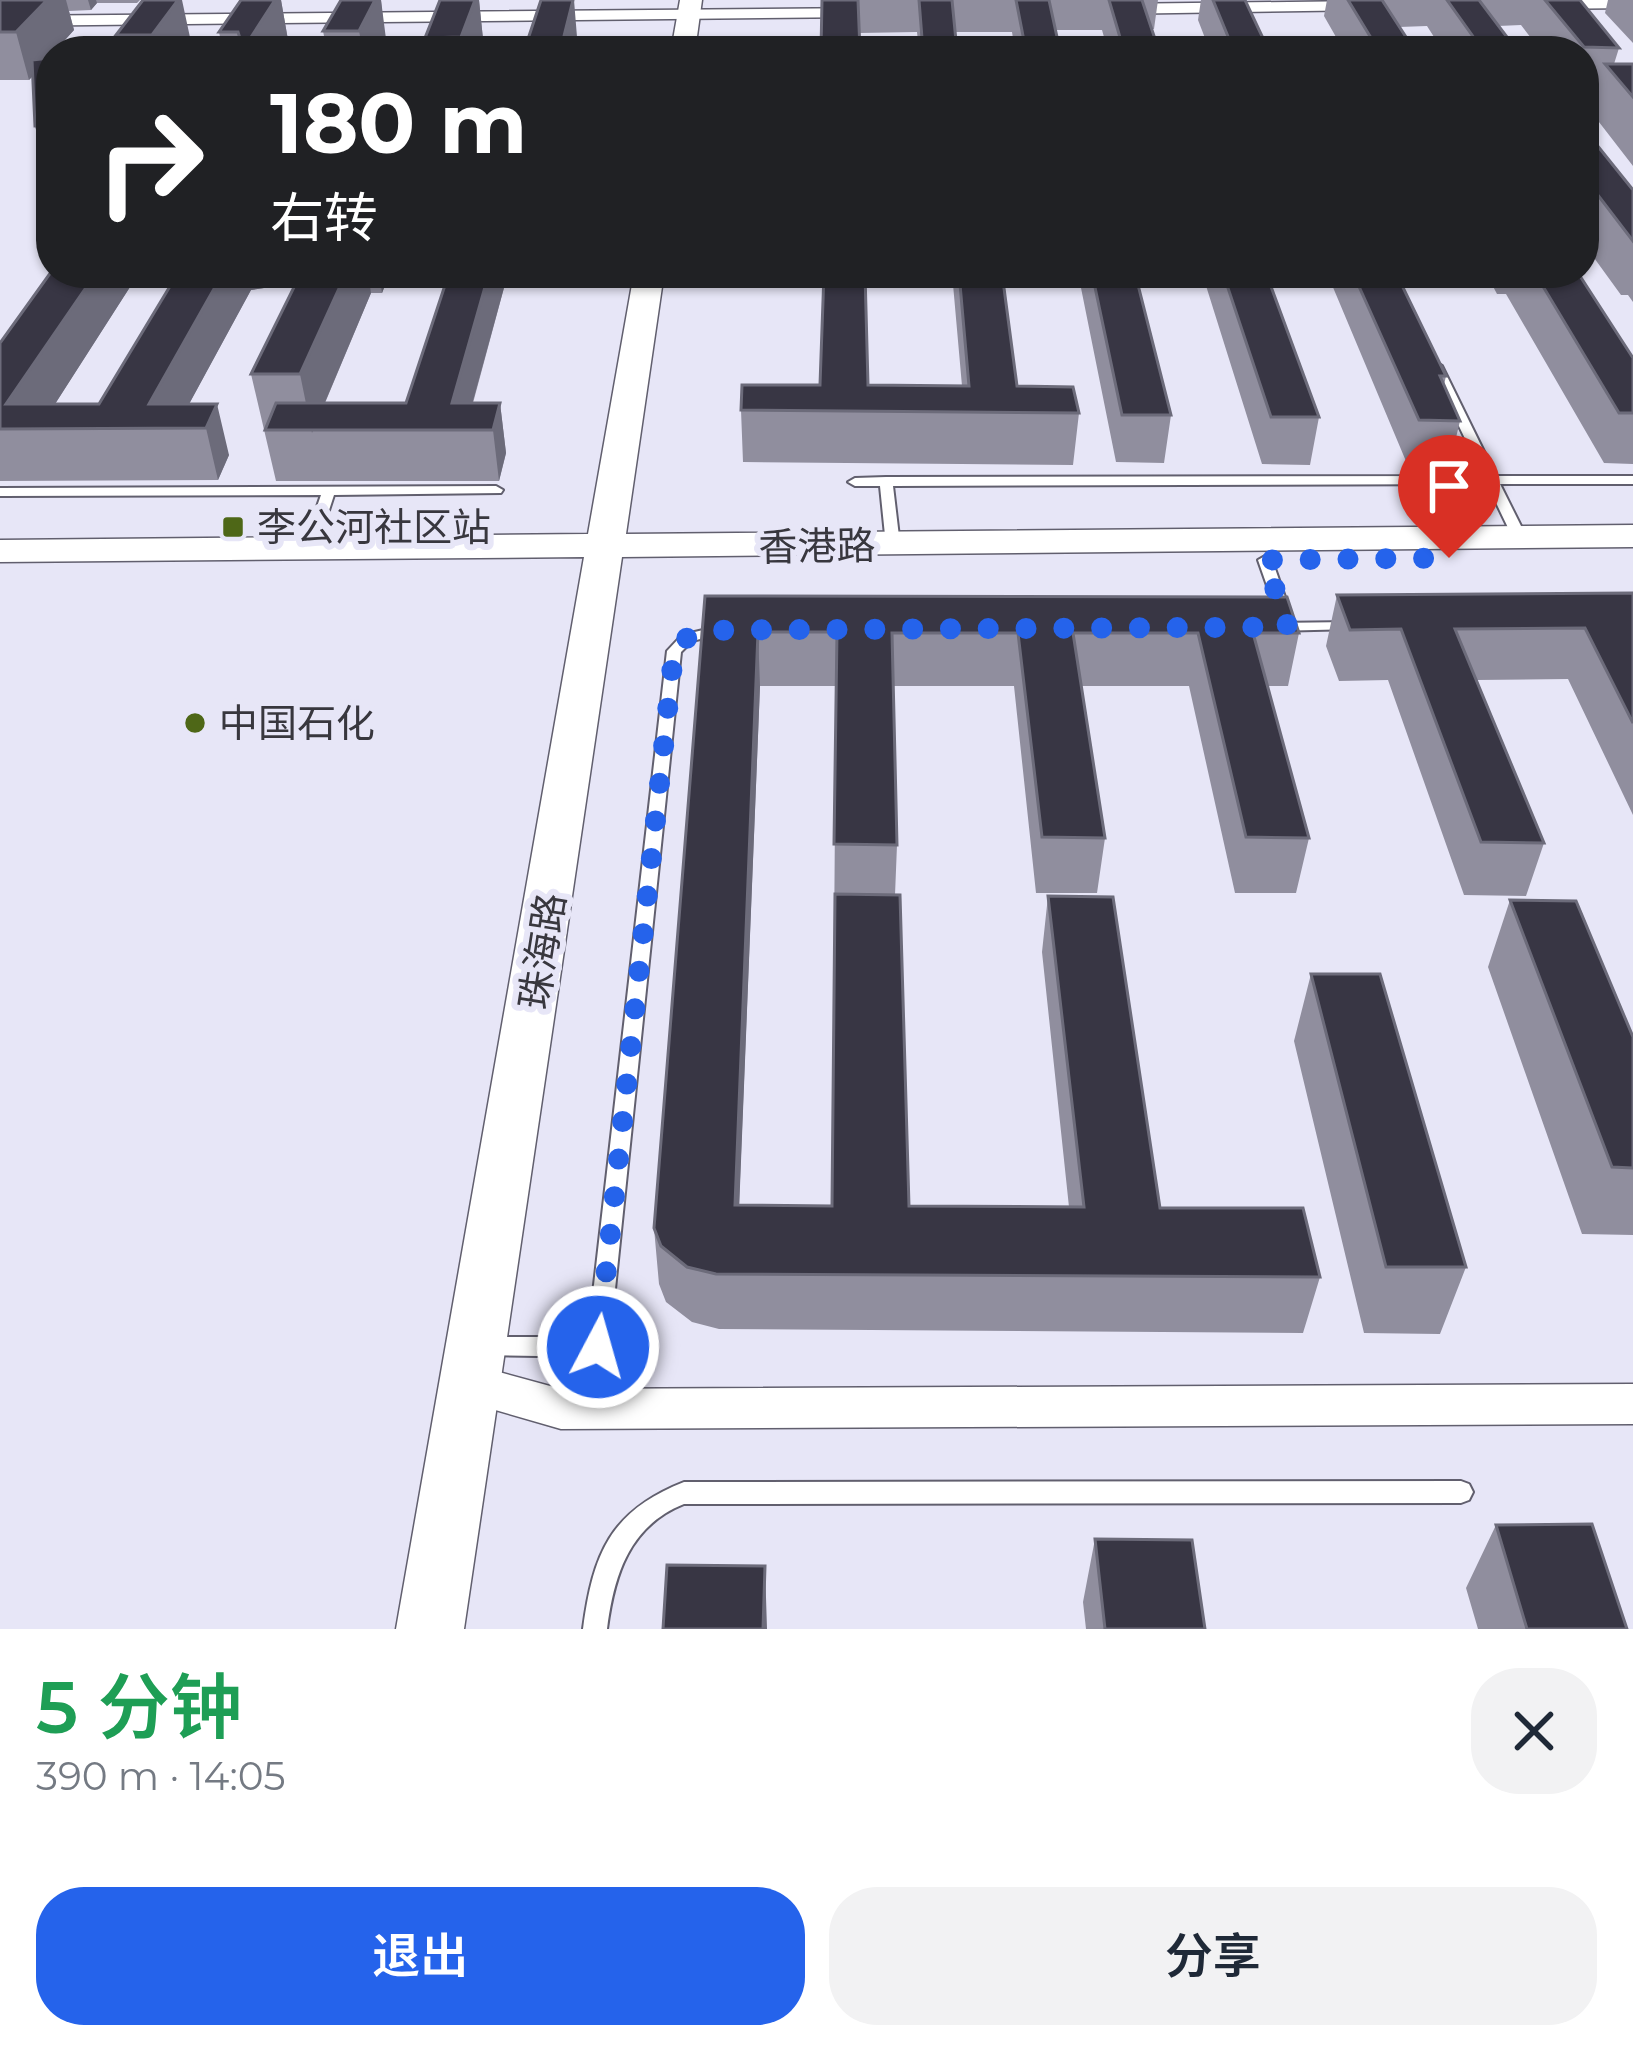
<!DOCTYPE html>
<html lang="zh">
<head>
<meta charset="utf-8">
<style>
  body { margin:0; font-family:Montserrat,"Noto Sans SC",sans-serif; background:#f2f2f3; color:#1f2937; height:100vh; display:flex; flex-direction:column; font-size:45px; white-space:nowrap }
  * { box-sizing:border-box; margin:0 }
  p { font-size:39px; color:#747a83 }
  .icon { flex:none; width:66px; height:66px; fill:none; stroke:currentColor; stroke-width:2; stroke-linecap:round; stroke-linejoin:round }
  .map { position:relative; height:1629px; overflow:hidden }
  .drawer { display:flex; flex-direction:column; background:#fff; flex:1 }
  .drawer>* { flex:none }
  .top-card { position:absolute; left:36px; top:36px; width:1563px; height:252px; border-radius:48px; box-shadow:0 3px 9px #0004; background:#202124; color:#fff; overflow:hidden }
  .pin { position:absolute; display:grid; place-items:center; width:102px; height:102px; color:#fff; margin:-123px -51px; border-radius:50% 50% 50% 0; rotate:-45deg; box-shadow:0 0 12px #0007 }
  .pin .icon { rotate:45deg }
  .me { position:absolute; width:132px; margin:-66px; rotate:6deg; stroke-linejoin:round; filter:drop-shadow(0 0 9px #0008) }
  .turn { display:flex; align-items:center; gap:42px; height:252px; padding:0 36px; font-size:54px }
  .turn .icon { width:156px; height:156px; stroke-width:2.5 }
  .turn b { display:block; font-size:84px; line-height:102px }
  .round { display:grid; place-items:center; flex:none; width:126px; height:126px; border-radius:48px; background:#f2f2f3 }
  .head { display:flex; align-items:center; justify-content:space-between; height:204px; padding:0 36px }
  h1 { font-size:72px; font-weight:600; line-height:90px; color:#1e9e55 }
  .cta { display:flex; gap:24px; margin-top:auto; padding:24px 36px }
  .cta a { flex:1; height:138px; border-radius:48px; background:#2563eb; color:#fff; font-size:48px; font-weight:600; line-height:138px; text-align:center }
  .cta a+a { background:#f2f2f3; color:#1f2937 }
  .map>svg:first-child { display:block }
</style>
</head>
<body>
<div class="map">
<svg width="1633" height="1629" viewBox="0 0 1633 1629">
  <rect width="100%" height="100%" fill="#e7e6f7"/>
  <g fill="none" stroke-linecap="round" stroke-linejoin="round">
    <g stroke="#615f6e" stroke-width="4">
      <path id="lane" d="M1436,362L1442,366L1496,476H1633V484H1500L1527,538L1520,542L1513,538L1487,484L893,486L900,545L893,549L886,545L880,486H855L848,482L855,478L886,477L1483,476L1430,366Z
        M496,486L503,490L501,493L334,495L316,550L309,554L302,550L321,495L0,496V488Z
        M1265,556L1272,560L1291,614L1289,617L1284,618L1277,614L1258,560Z
        M1350,622L1355,623L1357,626L1355,629L1274,631L1267,627L1274,623Z
        M720,626L725,627L727,630L725,633L692,641L681,652L609,1347L606,1354L598,1357L483,1355L475,1353L472,1346L475,1339L483,1337H588L667,651L682,635Z
        M1461,1481L1469,1484L1473,1492L1469,1500L1461,1503L684,1504C629,1526 614,1575 607,1629H583C593,1554 610,1511 684,1482Z"/>
    </g>
    <g stroke="#615f6e" stroke-width="3">
      <path id="street" d="M1534,0H1633V8L1538,9L1530,4Z
        M1366,1L1372,10L1112,14L1104,9L1112,4Z
        M868,8L862,17L0,26V16Z
        M470,1364L561,1389L1633,1384V1424L561,1429L454,1398L448,1384L454,1370Z"/>
    </g>
    <g stroke="#615f6e" stroke-width="3">
      <path id="secondary" d="M680,0H702L695,51H671Z
        M634,273H664L626,534L1633,525V547L622,557L464,1629H396L584,557L0,562V540L588,534Z"/>
    </g>
    <use href="#lane" fill="#fff" fill-rule="evenodd"/>
    <use href="#street" fill="#fff" fill-rule="evenodd"/>
    <use href="#secondary" fill="#fff" fill-rule="evenodd"/>
  </g>
  <path fill="#908e9e" fill-rule="evenodd" d="M0,0H140L137,3H97L91,10L69,11L74,30L55,51H51L48,59L49,178L33,76L29,80H0Z
    M143,0L191,42L185,51H120L116,35Z
    M241,0H281L288,40L281,51H223L219,32Z
    M341,0H381L385,41L391,51H327L323,31Z
    M440,0H502H479L483,39L479,51H426L425,38Z
    M822,0H1158L1154,29H1152L1159,51H1108L1102,30H1056L1060,51H1015L1012,32H955L957,51H919L917,32L859,33Z
    M1201,0H1245L1269,51H1210L1198,20Z
    M1327,0H1580L1619,48L1614,64H1633V166L1592,113L1597,92H1584V51H1541L1521,25L1498,26L1516,51H1443L1427,26L1399,27L1379,51H1344L1324,16Z
    M1608,0H1633V43L1605,13Z
    M577,37L574,51H524Z
    M1584,129L1633,190V302L1628,295H1621L1584,244Z
    M51,273H129L130,287L55,404H99L178,273L264,288L251,290L189,404L229,455L218,480L0,481V343Z
    M301,273H390L382,293H371L325,403H406L449,273H508L473,403H500L506,453L499,481H276L251,374Z
    M952,273H1002L1017,386L1079,413L1073,465L743,462L741,410L820,385L962,386Z
    M1078,273H1135L1171,415L1164,463L1116,462Z
    M1202,273H1266L1319,417L1310,465L1262,464Z
    M1327,273H1396L1446,376L1444,385L1460,421L1449,467L1408,466Z
    M1486,273H1578L1633,358V464L1604,463L1506,294H1497Z
    M1633,593V815L1568,679L1476,680L1544,843L1526,896L1464,895L1388,680L1339,681L1326,646L1337,595Z
    M705,596L1299,633L1288,686H1268L1309,838L1296,893H1235L1189,686H1082L1105,838L1097,893H1036L1014,686H893L897,845L895,895L909,1206L1069,1207L1042,952L1048,896L1160,1208L1320,1277L1303,1333L719,1329L692,1322L666,1302L659,1284L654,1228ZM760,686H836L832,1206L739,1205Z
    M1510,900L1633,1037V1235L1582,1234L1488,967Z
    M1311,974L1466,1267L1440,1334L1364,1333L1294,1041Z
    M1496,1525L1627,1629H1478L1466,1588Z
    M1095,1539L1205,1629H1086L1083,1602Z"/>
  <path fill="#6c6b7a" d="M47,0H66L74,30L55,51H51V56L29,80L16,32Z
    M88,0H96L97,3L91,10Z
    M178,0H182L191,42L185,51H156L152,35Z
    M275,0H281L288,40L281,51L244,48Z
    M375,0H381L386,39L380,51H363L359,31Z
    M475,0H479L483,39L479,51H463L461,37Z
    M574,0L577,37L574,51H563L562,44Z
    M51,125V178H49L35,126Z
    M96,273H129L130,287L39,429L6,404Z
    M223,273H261L264,288L251,290L176,428L149,404Z
    M346,273H368L371,293L312,433L300,374Z
    M379,273H390L382,293Z
    M489,273H508L465,430L452,403Z
    M500,403L506,453L499,481L493,430Z
    M217,404L229,455L218,480L206,428Z
    M758,632L760,686L737,1261L735,1205Z
    M765,1566L767,1629H763Z"/>
  <path fill="#383644" stroke="#6c6b7a" stroke-width="3" d="M0,0H47L16,32H0Z
    M143,0H178L152,35H116Z
    M241,0H275L244,48L278,45L280,51H244L238,32H219Z
    M341,0H375L359,31H323Z
    M440,0H475L461,37L425,38Z
    M541,0H573L562,44H555L553,51H524Z
    M822,0H858L860,51H821Z
    M919,0H952L957,51H923Z
    M1016,0H1049L1060,51H1026Z
    M1109,0H1142L1159,51H1124Z
    M1213,0H1245L1269,51H1234Z
    M1348,0H1382L1415,51H1379Z
    M1447,0H1479L1516,49H1482Z
    M1545,0H1580L1619,48L1584,47Z
    M385,41L391,51H354L351,45Z
    M51,58V125L35,126L32,60Z
    M1605,64H1633V97Z
    M1584,129L1633,190V241L1584,177Z
    M51,272L96,273L6,404H99L178,273H223L149,404H217L206,428L0,429V343Z
    M301,273H346L300,374H251Z
    M449,273H489L452,403H500L493,430H265L276,403H406Z
    M824,273H865L868,385L969,386L959,273H1002L1017,386L1073,387L1079,413L741,410L742,385H820Z
    M1092,273H1135L1171,415H1122Z
    M1223,273H1266L1319,417H1271Z
    M1353,273H1396L1446,376H1440L1460,421L1419,420Z
    M1535,273H1578L1633,358V413H1619Z
    M1633,593V723L1585,628L1455,629L1544,843L1481,842L1401,629L1350,630L1337,595Z
    M705,596L1287,597L1299,633H1253L1309,838L1246,837L1198,633H1073L1105,838L1042,837L1018,633H892L897,845L834,844L837,632H758L735,1205L832,1206L835,894L900,895L909,1206L1084,1207L1048,896L1113,897L1160,1208H1303L1320,1277L716,1274L687,1267L661,1246L654,1228Z
    M1510,900L1576,901L1633,1037V1168L1612,1167Z
    M1311,974H1380L1466,1267H1386Z
    M1592,1524L1627,1629H1527L1496,1525Z
    M1095,1539L1192,1540L1205,1629H1105Z
    M667,1565L765,1566L763,1629H663Z"/>
  <g fill="none" stroke-linecap="round" stroke-linejoin="round">
    <path stroke="#2563eb" stroke-width="21" stroke-dasharray="0 37.8" d="M598,1347L674,651L687,638L725,630L1288,627L1265,560L1449,558"/>
  </g>
  <g fill="#4e6717" stroke="#e7e6f7" stroke-width="4.5">
    <rect x="221" y="515" width="24" height="24" rx="6"/>
    <circle cx="195" cy="723" r="12"/>
  </g>
  <g text-anchor="middle" dominant-baseline="central" stroke-width="12" stroke-linejoin="round" paint-order="stroke">
    <g font-size="39" fill="#38373e" stroke="#e7e6f7" text-anchor="start">
      <text x="257" y="527">李公河社区站</text>
      <text x="219" y="723">中国石化</text>
    </g>
    <g font-size="39" fill="#38373e" stroke="#e7e6f7">
      <text transform="translate(817 546) rotate(-1)">香港路</text>
      <text transform="translate(542 951) rotate(-81)">珠海路</text>
    </g>
  </g>
</svg>
<div class="pin" style="left:1449px;top:558px;background:#d93025"><svg class="icon" aria-label="arrive" viewBox="0 0 24 24"><path d="M6 21V4h12l-3 4 3 4H6"/></svg></div>
<svg class="me" style="left:598px;top:1347px" viewBox="-20 -20 40 40"><circle r="17" fill="#2563eb" stroke="#fff" stroke-width="3"/><path d="M0-11L8 9 0 5-8 9z" fill="#fff"/></svg>
<div class="top-card">
<div class="turn"><svg class="icon" aria-label="right" viewBox="0 0 24 24"><path d="M7 20v-9h11M14 6l5 5-5 5"/></svg><div><b>180 m</b>右转</div></div>
</div>
</div>
<section class="drawer">
<div class="head"><div><h1>5 分钟</h1><p>390 m · 14:05</p></div><a class="round"><svg class="icon" aria-label="close" viewBox="0 0 24 24"><path d="M6 6l12 12M18 6L6 18"/></svg></a></div>
<div class="cta"><a>退出</a><a>分享</a></div>
</section>
</body>
</html>
